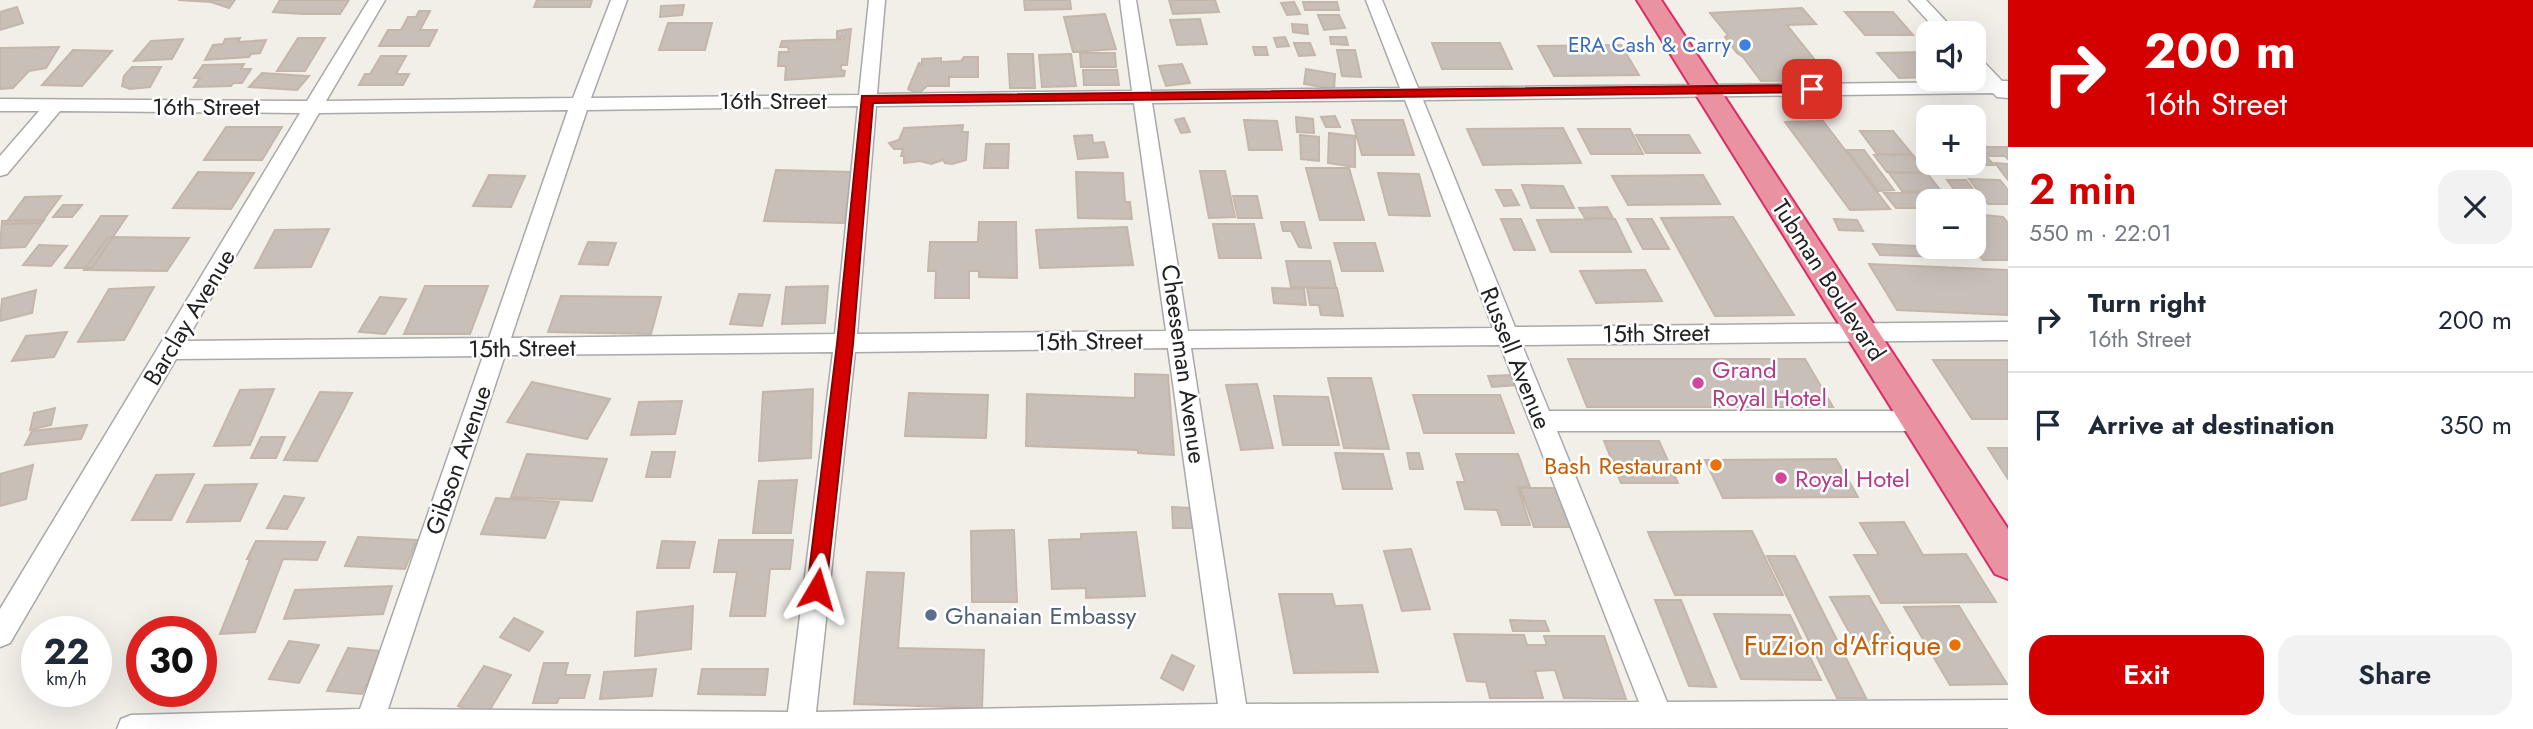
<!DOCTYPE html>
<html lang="en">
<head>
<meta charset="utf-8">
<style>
  body { margin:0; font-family:Jost,sans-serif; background:#f2f2f3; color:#1f2937; height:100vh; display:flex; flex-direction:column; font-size:26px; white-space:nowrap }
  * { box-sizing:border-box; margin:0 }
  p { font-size:23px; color:#747a83 }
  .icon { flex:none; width:38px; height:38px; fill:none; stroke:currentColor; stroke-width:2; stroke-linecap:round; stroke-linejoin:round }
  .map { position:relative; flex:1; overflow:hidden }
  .details { display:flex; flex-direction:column; background:#fff; width:525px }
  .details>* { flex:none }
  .top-card { background:#d40000; color:#fff; overflow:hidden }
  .tools { position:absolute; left:1916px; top:21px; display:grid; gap:14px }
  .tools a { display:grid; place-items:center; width:70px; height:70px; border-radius:14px; background:#fff; box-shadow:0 7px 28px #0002; font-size:35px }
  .speed { position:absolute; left:21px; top:616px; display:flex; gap:14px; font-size:35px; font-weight:700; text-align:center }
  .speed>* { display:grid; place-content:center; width:91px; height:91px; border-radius:50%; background:#fff; box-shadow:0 7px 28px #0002; line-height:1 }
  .speed small { font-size:18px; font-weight:400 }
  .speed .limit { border:10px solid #d22; background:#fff; color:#111 }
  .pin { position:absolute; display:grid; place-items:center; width:60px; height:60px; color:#fff; margin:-30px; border-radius:14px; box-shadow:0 4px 10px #0006 }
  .me { position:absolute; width:77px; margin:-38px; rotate:7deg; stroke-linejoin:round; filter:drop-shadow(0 0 5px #0008) }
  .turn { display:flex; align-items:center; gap:24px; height:147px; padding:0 21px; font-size:32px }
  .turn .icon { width:91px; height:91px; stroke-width:2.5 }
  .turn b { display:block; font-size:49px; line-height:60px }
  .round { display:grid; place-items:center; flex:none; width:74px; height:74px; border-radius:21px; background:#f2f2f3 }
  .head { display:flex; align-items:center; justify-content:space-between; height:119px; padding:0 21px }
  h1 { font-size:42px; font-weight:600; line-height:52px; color:#d40000 }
  .action { display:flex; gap:14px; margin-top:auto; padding:14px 21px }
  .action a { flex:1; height:80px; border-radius:21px; background:#d40000; color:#fff; font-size:28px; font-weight:600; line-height:80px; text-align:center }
  .action a+a { background:#f2f2f3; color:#1f2937 }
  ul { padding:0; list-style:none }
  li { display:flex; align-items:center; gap:21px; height:105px; padding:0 21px; border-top:2px solid #e0e1e3 }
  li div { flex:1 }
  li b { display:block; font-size:26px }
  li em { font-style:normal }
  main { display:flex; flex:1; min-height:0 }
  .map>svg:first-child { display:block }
</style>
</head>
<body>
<main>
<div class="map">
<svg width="2008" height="729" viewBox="0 0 2008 729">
  <rect width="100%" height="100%" fill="#f2efe9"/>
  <path fill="#c7bfb8" stroke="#c4b6ab" stroke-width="2" d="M178,0H235L229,8L211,2Z
    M280,0H349L340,14H303L273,12Z
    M537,0H592L590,7H534Z
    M1024,0H1070L1071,9L1025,10Z
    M1169,0H1215L1219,12L1173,14Z
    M1294,2L1300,14L1287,15L1281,3Z
    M1303,2H1337L1339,10H1305Z
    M684,5L682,15L660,17L661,6Z
    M17,7L23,23L0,30V12Z
    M1802,8L1816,24L1787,25L1831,80L1761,81L1743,57L1737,53L1725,37L1728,35L1710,13Z
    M419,11H430L420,30H437L429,46H379L388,30H401L408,17H416Z
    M1845,12H1893L1913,35H1865Z
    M1105,14L1116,49L1073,52L1064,17Z
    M1318,15H1339L1345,28L1324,30Z
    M1200,19L1207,44L1177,45L1170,20Z
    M668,23H712L705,50H659Z
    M1292,24L1307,25L1308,34L1293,32Z
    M851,29L847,65H841V70L845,71L844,76L785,80L786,66H778L779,52H789L788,47H780L782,41L844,39L845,36L837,38V31Z
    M1285,37L1289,46L1277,47L1274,38Z
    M1330,37H1346L1348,45L1331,44Z
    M240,38L238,42L266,40L260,53L251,54L249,57L205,60L213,45L223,44L225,39Z
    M298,38H325L305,71H277Z
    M183,39L172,59L134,61L151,41Z
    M1294,43H1310L1315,55L1299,56Z
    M1432,43H1500L1512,69H1442Z
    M1621,45L1639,75L1554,76L1538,46Z
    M59,47L46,68L29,71L13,88L0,89V48Z
    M1253,47H1266L1268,55H1255Z
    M73,50L112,51L82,86L42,85Z
    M1337,50H1355L1361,77L1342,76Z
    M1928,52V77L1899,78L1877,53Z
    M1080,53H1115L1116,67H1081Z
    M1008,54H1033L1035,88H1010Z
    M1071,54L1076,86L1042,87L1039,55Z
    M381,56H406L396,74H409L403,85H359L365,74H370Z
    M964,57H978V77H949V86H927L918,94L908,89L919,63L922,64V59L941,58V62L961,61Z
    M244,64L241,69H251L242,83H233L231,86L194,87L200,78H194L203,65Z
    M1182,64L1190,83L1166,86L1159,66Z
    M132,67H161L150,87L130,89L122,86L124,76Z
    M1306,69L1335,74L1334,89L1304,84Z
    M1083,70H1117L1119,85H1084Z
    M262,73L309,76L297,90L249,87Z
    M1335,116L1340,127H1326L1321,117Z
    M1296,117L1313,119L1314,133L1297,132Z
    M1184,118L1190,132L1181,133L1175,120Z
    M1244,120L1277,121L1282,150H1249Z
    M1352,120H1403L1414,155H1362Z
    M1823,121L1890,209L1850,210L1785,122Z
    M963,125L962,132H968L966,160L952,164L945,163L943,160L931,164L920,161L904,163V156H901L903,149H894L889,143L899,140L904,128Z
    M226,127H282L262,160H204Z
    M1563,128L1581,163L1483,165L1467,129Z
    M1578,129H1630L1643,154H1591Z
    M1860,131H1893L1912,154H1877Z
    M1329,133L1355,136V167L1328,163Z
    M1092,135L1093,143L1104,142L1108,157L1078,159L1074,136Z
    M1300,135L1319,137V161L1301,159Z
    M1636,135H1689L1700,153H1646Z
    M986,144H1009L1008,168H984Z
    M1974,147H1978L1994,165H1950L1948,163H1974Z
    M1981,147H2008V159L2005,156H1989Z
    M1847,150H1864L1894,190L1878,191Z
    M1874,155H1913L1927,172H1887Z
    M1995,163L2008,164V180Z
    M1306,168H1349L1364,220H1320Z
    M776,170L852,172L844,223L764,221Z
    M1200,171H1225L1235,217L1209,218Z
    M198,172L254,173L231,209L173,208Z
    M1076,172L1123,173L1125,202H1130L1132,219L1078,218Z
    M1378,173L1419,174L1430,216L1389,215Z
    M1889,173H1927L1941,191H1902Z
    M489,175L525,176L511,207L473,206Z
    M1703,175L1720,204L1628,205L1612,176Z
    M1969,179L2000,180L2008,190V204H1988Z
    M1947,180H1966L1984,204L1963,201Z
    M1522,185L1563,186L1574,208H1531Z
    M1496,190H1511L1519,205L1504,206Z
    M1942,192L1949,201H1928V208H1896L1884,193Z
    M61,196L41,223L5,224L25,197Z
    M1233,196H1257L1262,218H1238Z
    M63,205H82L72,217H53Z
    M1607,207L1613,218H1585L1579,208Z
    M1974,214L2003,217L2008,223V260H1983L1976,252H1962L1958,247H1974Z
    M101,216H127L92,268H65Z
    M1733,217L1794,315L1715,316L1661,218Z
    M1501,219H1521L1535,250H1514Z
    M1615,219L1631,252H1551L1537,220Z
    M1627,219H1652L1669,249H1643Z
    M1834,219L1857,220L1863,231L1839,230Z
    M44,220L25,247L0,248L2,221Z
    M979,222H1016L1017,278L979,277V271H969V298H935L936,271H928L930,242H978Z
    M1281,222H1304L1311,248L1299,247L1291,231H1283Z
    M1213,224H1254L1261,258H1219Z
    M1127,227L1133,265L1040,268L1036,230Z
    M329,229L311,267L255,268L275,230Z
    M108,237L189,238L167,271L84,270Z
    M588,242L616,243L608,265L579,264Z
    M1334,243H1375L1383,271H1342Z
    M1873,244L1939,247L1945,257L1880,255Z
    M39,245L67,246L51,266L23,265Z
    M1286,261H1330L1336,288L1291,287Z
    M1869,264L2008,270V315L1897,310Z
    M1645,270L1662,301L1596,303L1580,271Z
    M425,286H488L470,334H404Z
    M828,286L825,323L782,324L786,287Z
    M154,287L124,340L78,342L109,289Z
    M1272,288L1304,289L1306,305L1274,303Z
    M1307,288H1337L1343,316L1321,315L1319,305H1310Z
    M36,290L32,313L0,321L2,299Z
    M739,294L770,295L762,326L730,324Z
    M561,296L661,297L651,334L548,332Z
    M380,297L406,299L385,334L359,332Z
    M67,332L54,357L12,361L26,336Z
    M1568,359H1805L1833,407H1587Z
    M1933,360H2008V419H1972Z
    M1135,374L1168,375L1174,455L1138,453V450L1026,446L1027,394L1135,398Z
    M1513,375L1518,385L1492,387L1488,376Z
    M1328,378H1371L1389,449L1344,448Z
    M532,382L610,399L587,439L507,422Z
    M1257,384L1273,448L1241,450L1226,385Z
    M274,389L250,445L214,446L240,390Z
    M813,389L811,458L759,461L763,392Z
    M320,392L352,393L317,461L284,460Z
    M909,393L988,395L986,438L905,436Z
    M1413,395H1500L1514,433H1424Z
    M1274,396L1328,397L1339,445H1283Z
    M682,401L675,434L631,435L639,402Z
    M55,408L51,425L30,430L34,413Z
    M87,425L81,439L25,445L32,431Z
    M261,437H285L276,458H251Z
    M1604,441H1659L1678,483H1621Z
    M1988,448H2008V479Z
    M652,452H675L670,477H646Z
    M1335,453L1383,454L1392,489H1343Z
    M1407,453H1419L1423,469H1410Z
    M527,454L607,459L592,501L511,497Z
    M1456,454H1518L1530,487H1518L1530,525H1502L1497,510L1465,509L1457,482H1465Z
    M1836,459L1858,497L1723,498L1705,460Z
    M33,465L26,499L0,506V474Z
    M194,474L171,520H132L156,475Z
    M797,480L791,533H753L759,481Z
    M257,484L240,521L187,522L205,485Z
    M1520,488H1557L1571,527H1534Z
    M284,496L304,498L287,529L267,528Z
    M496,498L559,502L545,538L481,534Z
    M1172,507L1192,508L1194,528H1173Z
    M1904,522L1923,555L1966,554L1996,602L1881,603L1854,555H1879L1860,523Z
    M1014,530L1017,602H972L971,531Z
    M1752,531L1783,595H1675L1648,532Z
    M1136,532L1145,596L1086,598V588L1052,589L1049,540L1081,539V534Z
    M358,537L417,540L405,569L345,566Z
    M719,540H793L790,569H770L765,616H730L737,572H714Z
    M256,541L325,542L317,560L283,559L255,632L220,634L250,559H247Z
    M662,541L695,542L689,568H657Z
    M1411,549L1430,609L1402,611L1384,551Z
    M1767,556H1795L1866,698H1837Z
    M867,572L904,573L898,648L984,650L982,708L854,704Z
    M392,586L383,614L284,619L295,590Z
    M1279,594H1332L1335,606L1362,605L1378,672L1294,673Z
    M1869,596L1898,647L1858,648L1830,597Z
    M1655,600H1681L1716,687L1689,686Z
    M693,606L691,649L635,656L637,612Z
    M1959,606L2007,684L1950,685L1904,607Z
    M1714,614L1790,615L1821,680L1741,679Z
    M514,618L543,632L529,651L500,637Z
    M1510,620L1545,621L1549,631H1513Z
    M1454,634L1524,635L1527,645H1547L1544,636H1604L1626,699L1564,698L1555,670L1535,671L1543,698H1490L1486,682L1467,681Z
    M289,641L319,645L299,683L269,679Z
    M348,648L382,651L362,694L327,691Z
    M1172,655L1194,666L1183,690L1161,678Z
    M544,663H568L565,675H590L584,698H559L557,703H533Z
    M484,666L511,675L486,716L458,706Z
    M656,669L652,696L600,699L604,672Z
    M702,669H768L765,695L698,694Z"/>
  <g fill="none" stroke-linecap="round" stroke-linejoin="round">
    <g stroke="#a9a9a9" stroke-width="3">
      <path id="minor" d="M369,0H385L326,101L573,98L611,0H627L591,98L859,95L869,0H885L877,94L1132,91L1120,0H1136L1151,91L1400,88L1366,0H1382L1418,88L1982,82L1974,73V56L1980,58L2002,81H2008V98L1997,97L1993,93L1423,100L1515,327L2008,322V340L1522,345L1549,411H1919L1927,414L1931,421L1927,428L1919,431H1557L1667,702L2008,700V728L117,729L121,719L131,715L360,709L483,356L176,359L10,643L0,647V609L300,113L60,111L7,174L0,176V156L39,111H0V99L307,101ZM1405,100L1493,328L1188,331L1152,103ZM1134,103L1166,331L857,334L876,106ZM858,106L835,334L511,338L587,110ZM568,110L489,338L186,341L319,113ZM1500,345L1639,702L1246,704L1191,348ZM1168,348L1218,704L816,712L855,352ZM833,352L788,712L388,709L505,355Z
        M1909,0H1926L1957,33H1939Z"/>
    </g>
    <g stroke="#dc2a67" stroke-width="4">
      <path id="highway" d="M1637,0H1661L2008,529V579L1995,574Z"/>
    </g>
    <use href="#minor" fill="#fff" fill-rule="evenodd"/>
    <use href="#highway" fill="#e892a2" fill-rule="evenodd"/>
  </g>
  <path fill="#d40000" stroke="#8a0000" stroke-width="2" d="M1812,85L1816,86V92L873,103L853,344L826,589L823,595L817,598L810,595L807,589L837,344L862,96Z"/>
  <circle fill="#3f7fe0" stroke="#fff" stroke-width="2.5" cx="1745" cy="45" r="7"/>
  <g fill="#d1479c" stroke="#fff" stroke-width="2.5">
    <circle cx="1698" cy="383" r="7"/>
    <circle cx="1781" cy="478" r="7"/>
  </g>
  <g fill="#e8710a" stroke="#fff" stroke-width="2.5">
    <circle cx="1716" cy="465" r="7"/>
    <circle cx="1955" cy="645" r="7"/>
  </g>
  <circle fill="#5c6f8a" stroke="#fff" stroke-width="2.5" cx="931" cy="615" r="7"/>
  <g text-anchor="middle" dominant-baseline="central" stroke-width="5" stroke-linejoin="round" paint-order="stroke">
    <g font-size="21" fill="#366cbe" stroke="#fff" text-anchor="end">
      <text x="1731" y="45">ERA Cash &amp; Carry</text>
    </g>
    <g font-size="24" fill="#222" stroke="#fff">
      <text x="773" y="100">16th Street</text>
      <text x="206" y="106">16th Street</text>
      <text transform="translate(1829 280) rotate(57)">Tubman Boulevard</text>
      <text transform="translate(189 317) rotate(-59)">Barclay Avenue</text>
      <text transform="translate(1656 333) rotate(-1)">15th Street</text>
      <text transform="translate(1089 341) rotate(-1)">15th Street</text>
      <text transform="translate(522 348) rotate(-1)">15th Street</text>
      <text transform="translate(1516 358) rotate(68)">Russell Avenue</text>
      <text transform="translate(1184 364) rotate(82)">Cheeseman Avenue</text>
      <text transform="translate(458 460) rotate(-71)">Gibson Avenue</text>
    </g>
    <g font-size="24" fill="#b23c85" stroke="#fff" text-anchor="start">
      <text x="1712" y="369">Grand<tspan x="1712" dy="28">Royal Hotel</tspan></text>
      <text x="1795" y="478">Royal Hotel</text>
    </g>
    <g font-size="24" fill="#c56008" stroke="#fff" text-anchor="end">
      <text x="1702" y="465">Bash Restaurant</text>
    </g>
    <g font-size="24" fill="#4e5e75" stroke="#fff" text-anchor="start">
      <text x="945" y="615">Ghanaian Embassy</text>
    </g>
    <g font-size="28" fill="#c56008" stroke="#fff" text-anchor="end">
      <text x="1941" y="645">FuZion d'Afrique</text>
    </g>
  </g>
</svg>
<div class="tools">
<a><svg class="icon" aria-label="sound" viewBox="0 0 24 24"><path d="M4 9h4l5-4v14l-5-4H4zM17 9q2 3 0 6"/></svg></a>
<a>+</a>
<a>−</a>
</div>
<div class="speed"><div>22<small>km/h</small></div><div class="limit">30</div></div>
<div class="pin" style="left:1812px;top:89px;background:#d93025"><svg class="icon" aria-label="arrive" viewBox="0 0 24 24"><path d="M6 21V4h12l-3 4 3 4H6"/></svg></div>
<svg class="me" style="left:817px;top:589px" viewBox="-20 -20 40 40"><path d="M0-17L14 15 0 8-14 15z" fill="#d40000" stroke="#fff" stroke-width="4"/></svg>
</div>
<section class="details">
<div class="top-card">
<div class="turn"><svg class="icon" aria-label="right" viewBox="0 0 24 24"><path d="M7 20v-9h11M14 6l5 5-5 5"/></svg><div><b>200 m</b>16th Street</div></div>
</div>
<div class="head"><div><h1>2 min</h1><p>550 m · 22:01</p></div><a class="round"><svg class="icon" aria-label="close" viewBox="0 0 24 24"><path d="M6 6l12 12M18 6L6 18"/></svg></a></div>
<ul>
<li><svg class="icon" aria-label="right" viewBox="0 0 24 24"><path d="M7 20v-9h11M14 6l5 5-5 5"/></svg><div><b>Turn right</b><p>16th Street</p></div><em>200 m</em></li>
<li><svg class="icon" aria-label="arrive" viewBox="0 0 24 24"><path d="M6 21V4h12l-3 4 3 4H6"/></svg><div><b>Arrive at destination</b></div><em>350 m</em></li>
</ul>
<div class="action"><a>Exit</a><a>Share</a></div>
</section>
</main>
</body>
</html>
